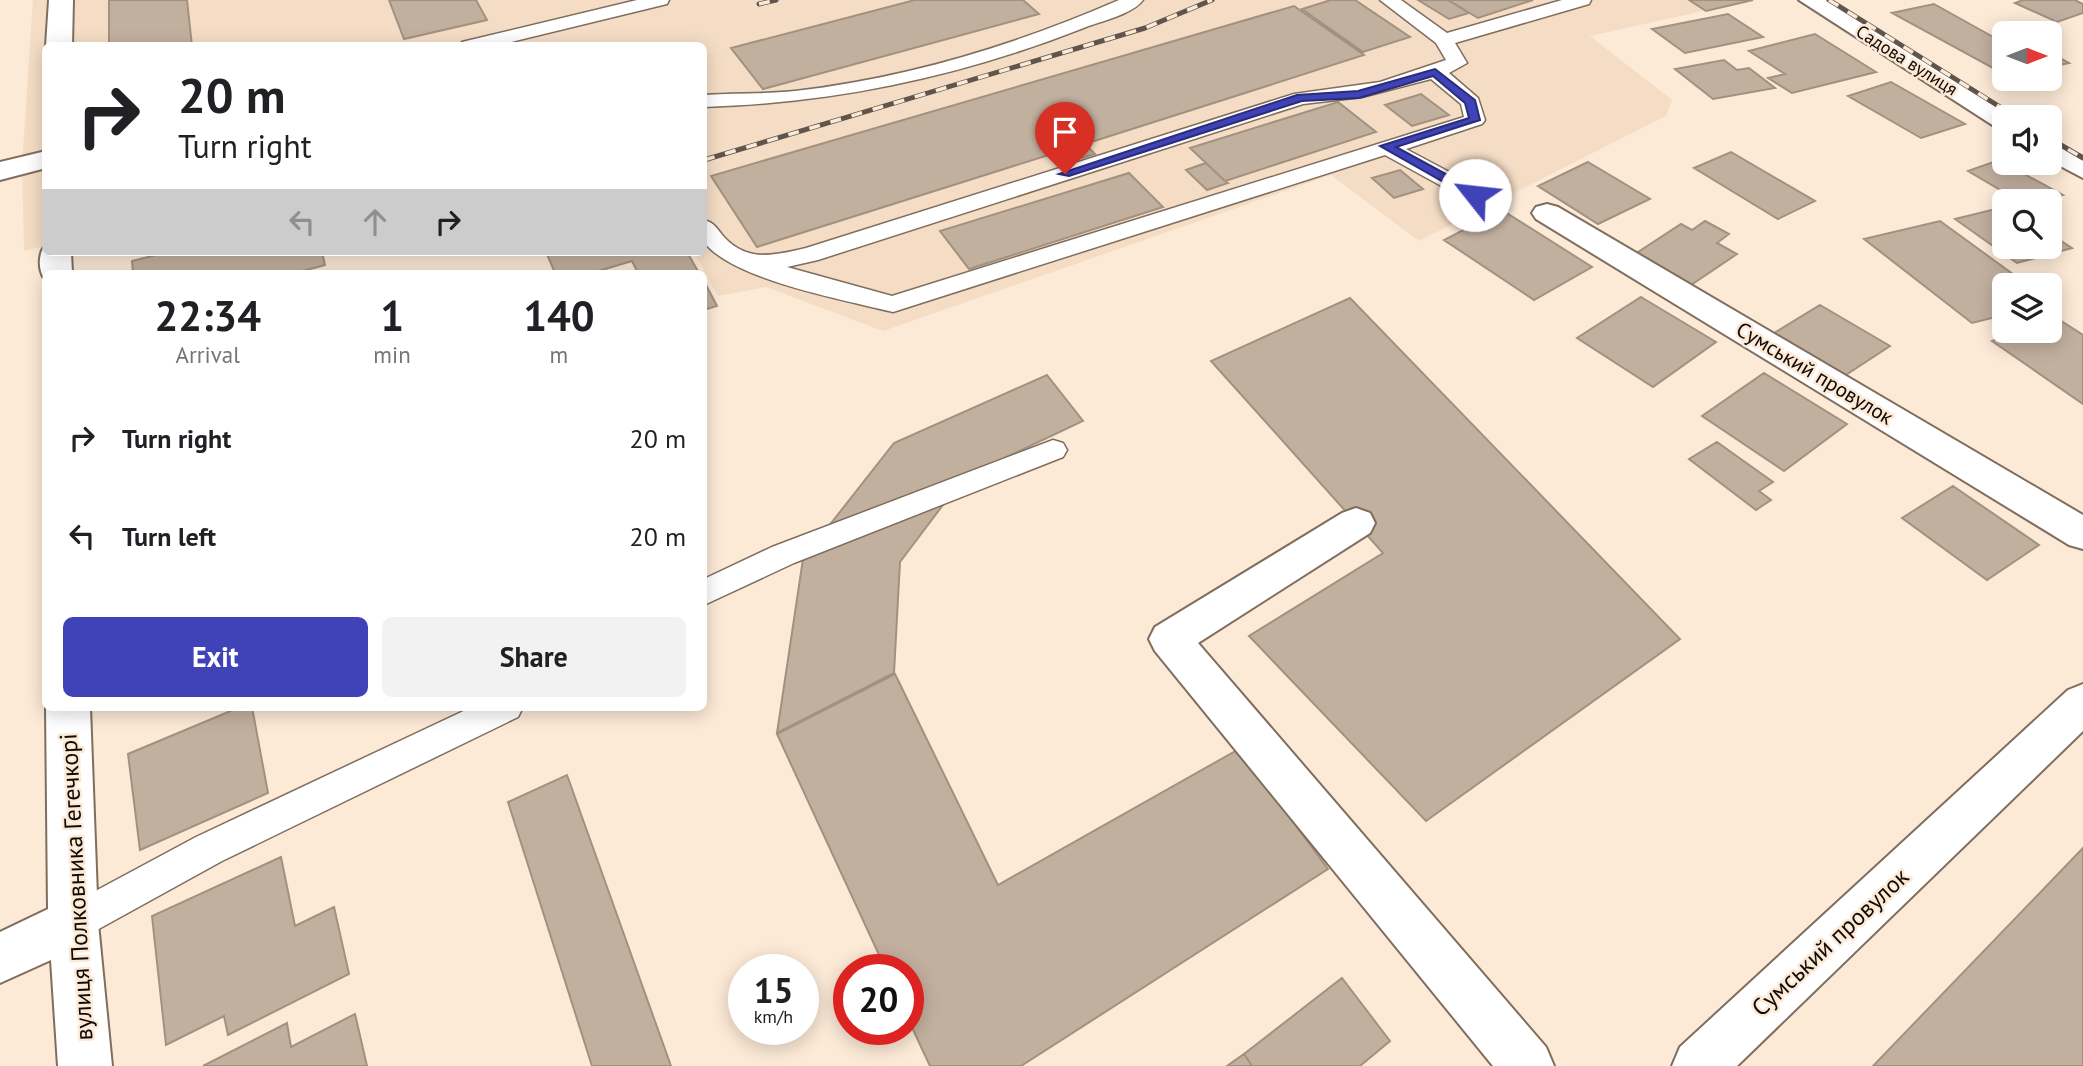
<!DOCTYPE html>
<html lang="en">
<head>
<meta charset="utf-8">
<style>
  body { margin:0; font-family:"PT Sans",sans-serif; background:#f2f2f2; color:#202124; height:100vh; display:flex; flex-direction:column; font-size:26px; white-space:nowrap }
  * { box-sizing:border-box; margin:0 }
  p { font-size:23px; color:#757577 }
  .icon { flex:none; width:38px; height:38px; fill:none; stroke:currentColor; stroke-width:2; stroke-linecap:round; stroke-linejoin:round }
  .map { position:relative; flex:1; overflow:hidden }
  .sheet { position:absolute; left:42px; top:270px; width:665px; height:441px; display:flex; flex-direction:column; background:#fff; border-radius:10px; box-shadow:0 4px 18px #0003 }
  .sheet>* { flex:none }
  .top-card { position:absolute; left:42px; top:42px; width:665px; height:214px; border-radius:10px; box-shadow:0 4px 18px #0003; background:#fff; color:#202124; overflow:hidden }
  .needle { width:46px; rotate:90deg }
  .fabs { position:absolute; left:1992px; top:21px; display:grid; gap:14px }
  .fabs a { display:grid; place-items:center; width:70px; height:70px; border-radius:10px; background:#fff; box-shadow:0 4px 18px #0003; font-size:35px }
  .speed { position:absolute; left:728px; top:954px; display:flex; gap:14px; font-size:35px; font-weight:700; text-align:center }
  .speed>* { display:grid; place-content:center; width:91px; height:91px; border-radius:50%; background:#fff; box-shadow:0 4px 18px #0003; line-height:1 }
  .speed small { font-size:18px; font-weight:400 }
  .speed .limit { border:10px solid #d22; background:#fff; color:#111 }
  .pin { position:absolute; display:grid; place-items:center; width:60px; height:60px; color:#fff; margin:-72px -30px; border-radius:50% 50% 50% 0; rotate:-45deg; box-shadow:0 0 7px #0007 }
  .pin .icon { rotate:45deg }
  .me { position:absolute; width:77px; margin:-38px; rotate:299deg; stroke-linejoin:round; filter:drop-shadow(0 0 5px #0008) }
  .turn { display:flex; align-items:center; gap:24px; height:147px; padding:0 21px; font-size:32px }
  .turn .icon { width:91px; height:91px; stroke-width:2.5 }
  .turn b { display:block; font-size:49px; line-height:60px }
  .lanes { display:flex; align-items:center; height:66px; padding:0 21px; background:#0003; justify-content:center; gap:35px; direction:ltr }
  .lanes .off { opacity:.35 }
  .eta { display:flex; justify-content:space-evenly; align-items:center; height:119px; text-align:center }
  .eta b { font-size:42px; font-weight:700; line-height:49px }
  .cta { display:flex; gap:14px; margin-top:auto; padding:14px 21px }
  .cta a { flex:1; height:80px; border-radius:10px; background:#4043b8; color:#fff; font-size:28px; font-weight:700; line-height:80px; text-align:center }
  .cta a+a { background:#f2f2f2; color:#202124 }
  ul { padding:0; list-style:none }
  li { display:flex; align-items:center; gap:21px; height:98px; padding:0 21px }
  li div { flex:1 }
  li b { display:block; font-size:26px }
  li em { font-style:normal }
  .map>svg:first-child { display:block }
</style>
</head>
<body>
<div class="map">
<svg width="2083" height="1066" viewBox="0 0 2083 1066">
  <rect width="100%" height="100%" fill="#fce9d6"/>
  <path fill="#f5ddc5" d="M33,0H1753L1590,36L1672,100L1666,116L1419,241L1331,175L883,331L766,287L718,296L694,252H704V46H46L45,246L24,251L22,165Z"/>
  <path fill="#c2b09f" stroke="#a39180" stroke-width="2" d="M109,0H187L192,46H109Z
    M389,0H476L487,20L404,39Z
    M915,0H1023L1039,14L763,89L731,48Z
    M1331,0H1355L1410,37L1363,52L1302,9Z
    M1418,0H1448L1469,13L1449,19Z
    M1448,0H1533L1478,18Z
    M1689,0H1753L1706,11Z
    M2023,0H2075L2083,4V13L2057,22L2015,3Z
    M1934,4L2004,43V74L1892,13Z
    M1294,6L1364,55L1085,144L1095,154L1064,163L1055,153L757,247L711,176Z
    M1728,14L1763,37L1685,53L1652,29Z
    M1815,34L1876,72L1792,93L1768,78L1785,74L1749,51Z
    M2049,52L2069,63L2049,67Z
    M1724,60L1737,70L1749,68L1775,88L1713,99L1675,69Z
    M1891,82L1965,124L1921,138L1848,96Z
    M1421,94L1449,115L1412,126L1385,105Z
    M1338,102L1376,132L1225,181L1190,148Z
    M1731,152L1815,201L1778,219L1694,168Z
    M2002,159L2004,163L2063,195L2044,201H2019L1968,171Z
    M1588,162L1650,199L1598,224L1538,186Z
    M1206,163L1225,181L1228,183L1207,190L1186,170Z
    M1400,170L1423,189L1394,198L1372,178Z
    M1129,173L1163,207L969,269L940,231Z
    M2004,207V247H2049V233L2072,248L2017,263L1955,219Z
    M1502,210L1592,267L1534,300L1444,240Z
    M1705,221L1729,234L1717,243L1737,254L1688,287L1632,256L1681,224L1692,230Z
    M1940,221L2028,285H2004V315L1972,323L1864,239Z
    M168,252H322L325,265L295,273H133L132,261Z
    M546,252H687L699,273H638L632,261L592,273H555Z
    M704,281L717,306L704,310Z
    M1641,297L1716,342L1653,387L1577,338Z
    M1350,298L1680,639L1426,821L1249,636L1383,553L1211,361Z
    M1820,305L1890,346L1835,382L1766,338Z
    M2055,317L2083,335V404L1992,341L2019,331H2049V319Z
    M1764,373L1847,424L1784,471L1702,416Z
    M1047,375L1083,421L964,477L900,562L894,673L777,733L803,559L894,443Z
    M1717,442L1773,482L1759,491L1771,500L1756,510L1689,459Z
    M1953,486L2039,545L1987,580L1902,518Z
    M895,674L998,885L1239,749L1328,869L1021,1066H930L908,1019V970H886L777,734Z
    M240,707H252L268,793L140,850L128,754Z
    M567,775L671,1066H592L508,802Z
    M2083,848V1066H1873Z
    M281,857L295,926L334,907L349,974L228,1035L224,1016L166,1045L152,916Z
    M1342,978L1390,1041L1360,1066H1252L1244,1054Z
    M355,1014L367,1066H203L287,1023L291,1047Z
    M1244,1054L1252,1066H1227Z"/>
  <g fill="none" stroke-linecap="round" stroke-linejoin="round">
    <g stroke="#7f6e5e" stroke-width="3">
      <path id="service" d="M637,0H669L667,4L495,46H460L462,42Z
        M1119,0H1143C1133,14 1102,21 1086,27C963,76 836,103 704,107V95C734,93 765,94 795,91C907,78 1016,45 1119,0Z
        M1380,0H1401L1447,33L1562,0H1591L1589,4L1455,43L1467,63L1449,73L1478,98L1485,120L1482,124L1406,149L1483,190L1486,195L1483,200H1467L1385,155L893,312C845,300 733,280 704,242V220C715,223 717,229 724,237C748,263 775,255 806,248L1294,94L1380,82L1446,60L1436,43ZM1431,79L1461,104L1464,117L892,296L787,267L818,260L1303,104L1362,97Z
        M1053,440L1063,443L1067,450L1063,457L794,563L704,605V579L772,547Z
        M472,707H523L518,717L222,861L86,936L73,942L60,936L54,923L60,910L196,837Z"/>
    </g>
    <g stroke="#7f6e5e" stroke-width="4">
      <path id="minor" d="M49,0H73L72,46H46Z
        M1799,0H1828L2016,117H2004V128L1994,126Z
        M2049,140L2083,157V178L2049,160Z
        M46,151V168L0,180V162Z
        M1547,204L1558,207L2083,515V549L2069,545L1536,219L1532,213L1536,207Z
        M45,245L46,252H71L72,273H46L45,280C38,270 38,255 45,245Z
        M1356,508L1370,513L1375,523L1370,533L1198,643L1546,1047L1554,1066H1493L1155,651L1149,639L1155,627L1342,513Z
        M2083,684V731L1737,1066H1672L1680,1047L2068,690Z
        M46,707H90L98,923L112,1066H58L51,960L0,983V932L48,909Z"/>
    </g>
    <use href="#service" fill="#fff" fill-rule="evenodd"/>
    <use href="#minor" fill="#fff" fill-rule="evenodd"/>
    <g stroke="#60554c" stroke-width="5">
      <path id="rail" d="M1829,0L2016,117
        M759,4L776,0
        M2049,138L2083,158
        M704,160L1145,28L1212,0"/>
    </g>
    <use href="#rail" stroke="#fce9d6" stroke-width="3.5" stroke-dasharray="11" stroke-linecap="butt"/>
  </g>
  <path fill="#4043b8" stroke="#2a2c78" stroke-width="2" d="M1435,69L1475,100L1480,120L1396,147L1479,192V197H1470L1380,146L1469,118L1465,103L1433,76L1359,98L1302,101L1069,176L1059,174L1297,95L1358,91Z"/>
  <g text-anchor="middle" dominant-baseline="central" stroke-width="5" stroke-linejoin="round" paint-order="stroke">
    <g font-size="18" fill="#100a05" stroke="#fce9d6">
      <text transform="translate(1907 60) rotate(32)">Садова вулиця</text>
    </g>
    <g font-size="21" fill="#100a05" stroke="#fce9d6">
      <text transform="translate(1815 373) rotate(31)">Сумський провулок</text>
    </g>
    <g font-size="24" fill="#100a05" stroke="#fce9d6">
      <text transform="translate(76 887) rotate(-93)">вулиця Полковника Гегечкорі</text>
      <text transform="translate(1830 942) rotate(-43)">Сумський провулок</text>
    </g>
  </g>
</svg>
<div class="fabs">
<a><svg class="needle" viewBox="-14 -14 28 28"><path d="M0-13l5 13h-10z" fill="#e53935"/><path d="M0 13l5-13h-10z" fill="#757577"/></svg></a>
<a><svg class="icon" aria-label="sound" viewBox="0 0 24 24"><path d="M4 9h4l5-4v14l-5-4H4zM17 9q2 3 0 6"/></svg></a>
<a><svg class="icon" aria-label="search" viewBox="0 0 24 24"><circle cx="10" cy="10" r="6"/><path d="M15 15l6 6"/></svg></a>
<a><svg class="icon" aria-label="layers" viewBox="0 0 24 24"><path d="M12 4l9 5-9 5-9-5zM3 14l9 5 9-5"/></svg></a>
</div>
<div class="speed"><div>15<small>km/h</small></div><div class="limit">20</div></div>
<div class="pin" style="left:1065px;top:174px;background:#d93025"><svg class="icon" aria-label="arrive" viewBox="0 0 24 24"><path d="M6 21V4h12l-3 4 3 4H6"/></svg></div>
<svg class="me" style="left:1475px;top:195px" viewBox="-20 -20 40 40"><circle r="19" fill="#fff"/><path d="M0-13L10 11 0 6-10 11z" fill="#4043b8"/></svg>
<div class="top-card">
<div class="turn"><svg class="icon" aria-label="right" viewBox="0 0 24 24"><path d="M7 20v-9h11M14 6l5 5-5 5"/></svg><div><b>20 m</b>Turn right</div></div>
<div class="lanes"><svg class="icon off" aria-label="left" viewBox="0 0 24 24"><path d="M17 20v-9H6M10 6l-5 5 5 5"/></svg><svg class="icon off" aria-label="ahead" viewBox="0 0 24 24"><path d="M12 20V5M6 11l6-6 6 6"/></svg><svg class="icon" aria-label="right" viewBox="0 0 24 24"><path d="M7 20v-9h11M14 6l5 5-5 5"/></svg></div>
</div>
<section class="sheet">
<div class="eta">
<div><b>22:34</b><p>Arrival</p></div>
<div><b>1</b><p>min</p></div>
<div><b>140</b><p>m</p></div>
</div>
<ul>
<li><svg class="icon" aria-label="right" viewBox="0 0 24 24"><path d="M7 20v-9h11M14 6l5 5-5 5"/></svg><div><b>Turn right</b></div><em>20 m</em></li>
<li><svg class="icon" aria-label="left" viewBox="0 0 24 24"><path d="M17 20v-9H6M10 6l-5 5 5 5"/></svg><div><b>Turn left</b></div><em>20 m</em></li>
</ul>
<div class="cta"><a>Exit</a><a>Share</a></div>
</section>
</div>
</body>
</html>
